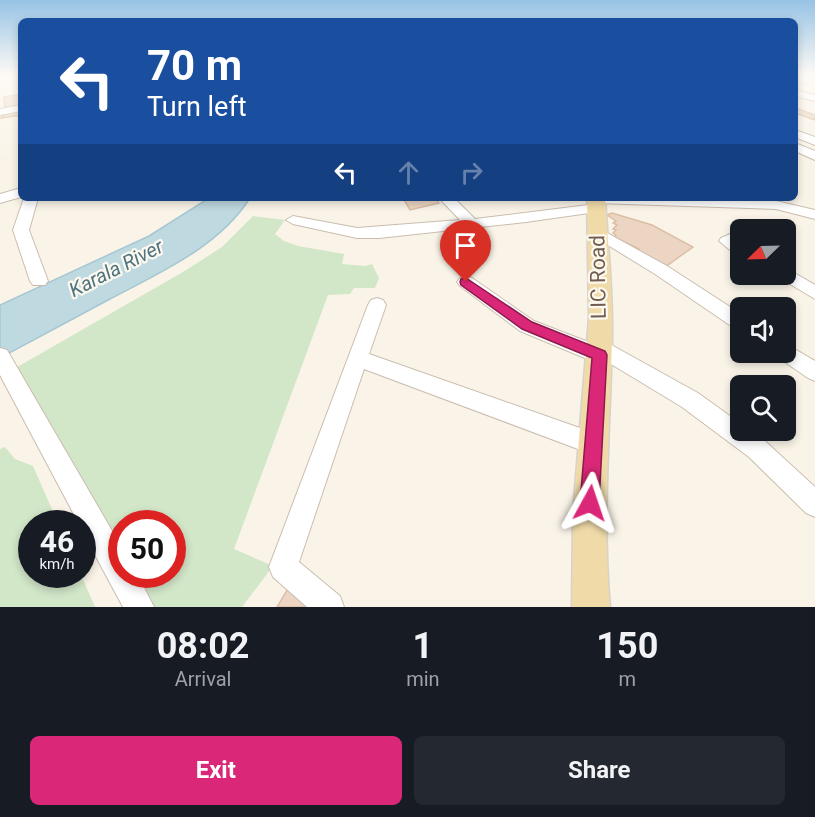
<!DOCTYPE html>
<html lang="en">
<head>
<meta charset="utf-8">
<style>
  body { margin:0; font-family:Roboto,sans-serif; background:#242831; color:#f1f3f6; height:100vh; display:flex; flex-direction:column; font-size:22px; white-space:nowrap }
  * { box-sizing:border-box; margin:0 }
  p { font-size:20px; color:#9ea1a6 }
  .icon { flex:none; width:33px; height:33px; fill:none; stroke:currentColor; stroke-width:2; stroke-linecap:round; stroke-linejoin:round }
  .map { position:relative; height:607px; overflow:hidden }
  .panel { display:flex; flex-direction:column; background:#171b24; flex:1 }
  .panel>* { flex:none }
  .guide { position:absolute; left:18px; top:18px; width:780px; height:183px; border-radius:9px; box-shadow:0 3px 9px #0003; background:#1a4fa0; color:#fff; overflow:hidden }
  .needle { width:39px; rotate:247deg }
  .tools { position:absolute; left:730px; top:219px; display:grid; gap:12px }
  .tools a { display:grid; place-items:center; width:66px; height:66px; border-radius:9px; background:#171b24; box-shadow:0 3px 9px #0003; font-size:30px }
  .speed { position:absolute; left:18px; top:510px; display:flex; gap:12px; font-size:30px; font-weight:700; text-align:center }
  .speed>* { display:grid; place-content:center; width:78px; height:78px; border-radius:50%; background:#171b24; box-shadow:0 3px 9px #0003; line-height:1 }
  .speed small { font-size:15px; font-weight:400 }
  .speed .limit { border:9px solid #d22; background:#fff; color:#111 }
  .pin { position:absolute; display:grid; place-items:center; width:51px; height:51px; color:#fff; margin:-62px -26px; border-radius:50% 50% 50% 0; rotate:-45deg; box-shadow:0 0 6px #0007 }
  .pin .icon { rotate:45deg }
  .me { position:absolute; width:66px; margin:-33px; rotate:5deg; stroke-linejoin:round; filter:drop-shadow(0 0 4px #0008) }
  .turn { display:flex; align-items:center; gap:21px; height:126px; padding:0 30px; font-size:27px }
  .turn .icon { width:78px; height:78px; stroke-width:2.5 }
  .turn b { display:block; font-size:42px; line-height:51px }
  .lanes { display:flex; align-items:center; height:57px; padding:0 30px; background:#0003; justify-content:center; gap:30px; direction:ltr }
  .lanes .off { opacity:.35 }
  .eta { display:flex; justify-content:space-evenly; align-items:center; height:102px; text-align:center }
  .eta b { font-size:36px; font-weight:700; line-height:42px }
  .primary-button { display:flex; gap:12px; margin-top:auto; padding:12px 30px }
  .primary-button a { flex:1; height:69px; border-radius:9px; background:#db2777; color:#fff; font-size:24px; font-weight:700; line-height:69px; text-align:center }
  .primary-button a+a { background:#242831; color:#f1f3f6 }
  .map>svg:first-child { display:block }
</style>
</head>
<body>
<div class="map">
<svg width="815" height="607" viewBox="0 0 815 607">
  <rect width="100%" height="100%" fill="#faf4e8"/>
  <path fill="#d2e6c8" d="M253,216L285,220L275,234L284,241L298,246L344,254L342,264L365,266L372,264L379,278L375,288H354L350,294L328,295L234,549L273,566L242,607H148L130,575L172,574V524H122L121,560L12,370L183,272L222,247Z
    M5,447L15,459L33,466L58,523L32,524V574L81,575L95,607H0V449Z"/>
  <path fill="#bfd9e1" stroke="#a6c7d1" stroke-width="1.5" d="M209,198H250C219,247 159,273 110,299C73,319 37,338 0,358V305L149,236Z"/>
  <path fill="#ecd6c3" stroke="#dcbea5" stroke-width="1.5" d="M21,94V105L5,108L4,97Z
    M795,108L815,115V120L795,113Z
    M21,111V115L1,118L3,114Z
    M403,198H435L439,203L410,210Z
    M612,213L652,225L693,247L665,267L637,250L639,249L614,237L616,235L613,233L616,230L613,229L617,225L613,223L616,221L607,215Z
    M289,587L312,607H277Z"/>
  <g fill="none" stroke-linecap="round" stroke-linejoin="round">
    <g stroke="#cabdaf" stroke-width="2">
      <path id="minor" d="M795,75L810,79L812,81L796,85Z
        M795,90L815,95V101L795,96Z
        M21,105V111L0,115V109Z
        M795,130L815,137V145L795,137Z
        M795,143L815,151V160L795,151Z
        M21,188V197L0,203V194Z
        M24,198H38L29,230L48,281L45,285H33L30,281L13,230Z
        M439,198H454L475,219L596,204L603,208L596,212L526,222L379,238H357L293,224L286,220L293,216L357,228L460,220Z
        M590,198L776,201L815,210V219L776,209L596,203L591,202Z
        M598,228L667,266L741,314V330L734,328L655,274L593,236L590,233Z
        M737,231L741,232V240L739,241L741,243V255L735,254L719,241L721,238Z
        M786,268L815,285V299L780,278L778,274H786Z
        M466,276L472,278L534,321L591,343L599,339L606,342L698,393L741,424V430H750L765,441L815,487V517L806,513L749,457L682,407L606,361L599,363L592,361L520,331L460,286L457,282L460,278Z
        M377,298L383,300L386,305L369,354L594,433L602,436L606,444L602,452L594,455L364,369L299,562L340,596L344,607H307L273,577L269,567L368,305L371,300Z
        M786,344L815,361V381L808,378L779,358L776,352H786Z
        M0,348L7,350L122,548V574H137L154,607H123L82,531V524H79L0,375Z"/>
    </g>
    <g stroke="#d7d2ce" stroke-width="3">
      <path id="major" d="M587,198H605C608,245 613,293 612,340C610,429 602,518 610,607H572L573,513L589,317Z"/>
    </g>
    <use href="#minor" fill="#fff" fill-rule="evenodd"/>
    <use href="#major" fill="#f0dba8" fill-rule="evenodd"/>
  </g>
  <linearGradient id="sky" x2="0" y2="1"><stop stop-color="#97c3e5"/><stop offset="0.47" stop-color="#fdfaf5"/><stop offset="1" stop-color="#fdfaf5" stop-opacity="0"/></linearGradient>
  <rect width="815" height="159" fill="url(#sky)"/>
  <path fill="#db2777" stroke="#8e194d" stroke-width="1.5" d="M466,278L532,322L605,351L607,355L599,503L597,510L590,513L583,510L580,503L592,358L522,329L461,285L460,282L461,279Z"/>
  <g text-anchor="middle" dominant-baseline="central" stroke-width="4.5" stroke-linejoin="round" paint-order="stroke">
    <g font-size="20" font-style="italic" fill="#4c7481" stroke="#fdf8ee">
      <text transform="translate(116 268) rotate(-27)">Karala River</text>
    </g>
    <g font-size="21" fill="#705d4f" stroke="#fdf8ee">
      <text transform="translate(598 277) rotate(-91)">LIC Road</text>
    </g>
  </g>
</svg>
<div class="tools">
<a><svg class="needle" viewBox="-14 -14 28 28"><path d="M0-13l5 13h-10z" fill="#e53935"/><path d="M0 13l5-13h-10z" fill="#9ea1a6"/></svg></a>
<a><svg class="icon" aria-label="sound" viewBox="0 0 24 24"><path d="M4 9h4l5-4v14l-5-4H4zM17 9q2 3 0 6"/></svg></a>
<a><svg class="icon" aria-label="search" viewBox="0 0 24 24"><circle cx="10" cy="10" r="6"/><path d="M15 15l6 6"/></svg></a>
</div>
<div class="speed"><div>46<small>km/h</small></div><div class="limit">50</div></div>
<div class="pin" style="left:466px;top:282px;background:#d93025"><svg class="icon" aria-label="arrive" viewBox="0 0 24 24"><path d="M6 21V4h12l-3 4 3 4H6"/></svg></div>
<svg class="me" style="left:590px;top:503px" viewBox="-20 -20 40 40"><path d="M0-17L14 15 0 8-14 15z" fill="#db2777" stroke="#fff" stroke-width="4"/></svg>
<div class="guide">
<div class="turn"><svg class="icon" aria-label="left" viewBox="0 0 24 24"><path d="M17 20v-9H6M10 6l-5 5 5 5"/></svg><div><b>70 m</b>Turn left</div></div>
<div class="lanes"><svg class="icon" aria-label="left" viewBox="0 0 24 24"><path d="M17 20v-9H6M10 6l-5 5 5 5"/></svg><svg class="icon off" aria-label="ahead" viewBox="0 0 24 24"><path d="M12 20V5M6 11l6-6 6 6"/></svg><svg class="icon off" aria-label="right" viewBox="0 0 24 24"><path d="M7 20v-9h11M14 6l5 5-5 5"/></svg></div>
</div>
</div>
<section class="panel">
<div class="eta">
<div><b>08:02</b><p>Arrival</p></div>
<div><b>1</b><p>min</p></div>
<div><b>150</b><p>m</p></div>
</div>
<div class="primary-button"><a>Exit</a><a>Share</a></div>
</section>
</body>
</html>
